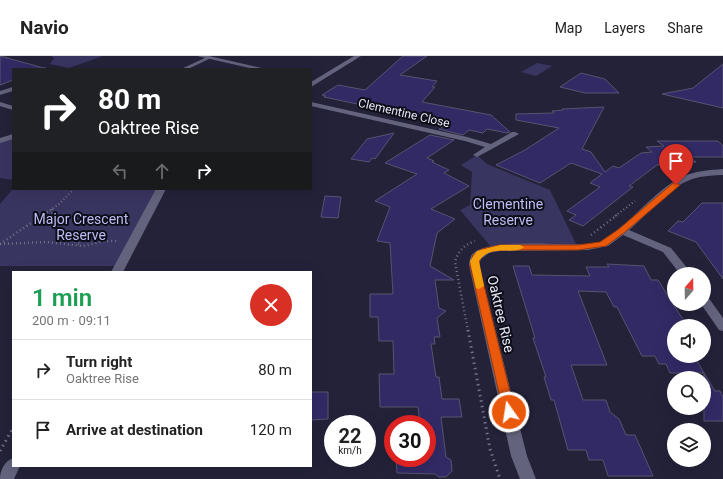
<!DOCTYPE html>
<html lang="en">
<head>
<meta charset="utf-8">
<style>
  body { margin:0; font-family:Roboto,sans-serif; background:#f2f2f2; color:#222; height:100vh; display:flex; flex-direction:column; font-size:15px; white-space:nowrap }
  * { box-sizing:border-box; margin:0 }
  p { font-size:13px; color:#767676 }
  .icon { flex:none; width:22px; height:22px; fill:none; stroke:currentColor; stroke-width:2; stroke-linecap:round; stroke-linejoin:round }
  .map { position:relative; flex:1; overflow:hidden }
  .sheet { position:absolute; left:12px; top:215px; width:300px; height:196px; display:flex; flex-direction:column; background:#fff; border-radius:0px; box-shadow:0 4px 16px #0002 }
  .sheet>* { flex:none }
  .guide { position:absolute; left:12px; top:12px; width:300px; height:122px; border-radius:0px; box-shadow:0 4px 16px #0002; background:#202124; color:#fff; overflow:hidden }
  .needle { width:26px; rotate:20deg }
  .controls { position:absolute; left:667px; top:211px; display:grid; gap:8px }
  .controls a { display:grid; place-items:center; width:44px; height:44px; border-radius:50%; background:#fff; box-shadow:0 4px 16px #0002; font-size:20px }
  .speed { position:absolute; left:324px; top:359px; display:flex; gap:8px; font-size:20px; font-weight:700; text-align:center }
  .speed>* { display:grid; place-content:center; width:52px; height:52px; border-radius:50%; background:#fff; box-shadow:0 4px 16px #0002; line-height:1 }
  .speed small { font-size:10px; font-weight:400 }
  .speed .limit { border:6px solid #d22; background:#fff; color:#111 }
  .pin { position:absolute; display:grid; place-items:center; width:34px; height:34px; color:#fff; margin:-41px -17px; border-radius:50% 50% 50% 0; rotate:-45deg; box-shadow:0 0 4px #0007 }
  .pin .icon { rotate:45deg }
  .me { position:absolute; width:44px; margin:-22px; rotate:347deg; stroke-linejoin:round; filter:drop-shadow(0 0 3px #0008) }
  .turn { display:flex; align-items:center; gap:14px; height:84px; padding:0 20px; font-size:18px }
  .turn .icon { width:52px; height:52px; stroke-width:2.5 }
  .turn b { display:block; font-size:28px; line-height:34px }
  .lanes { display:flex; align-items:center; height:38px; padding:0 20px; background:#0003; justify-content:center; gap:20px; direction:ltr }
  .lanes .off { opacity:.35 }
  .round { display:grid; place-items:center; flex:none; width:42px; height:42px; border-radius:21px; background:#f2f2f2 }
  .headline { display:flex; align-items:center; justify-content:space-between; height:68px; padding:0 20px }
  h1 { font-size:24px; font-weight:600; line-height:30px; color:#1e9e55 }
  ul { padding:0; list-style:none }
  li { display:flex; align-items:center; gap:12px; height:60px; padding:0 20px; border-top:1px solid #e0e0e0 }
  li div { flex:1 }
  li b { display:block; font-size:15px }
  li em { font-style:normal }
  header { display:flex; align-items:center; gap:24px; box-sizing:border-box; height:56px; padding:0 20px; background:#fff; border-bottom:1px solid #e0e0e0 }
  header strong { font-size:19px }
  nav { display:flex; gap:22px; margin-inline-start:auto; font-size:14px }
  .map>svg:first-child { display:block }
</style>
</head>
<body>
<header>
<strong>Navio</strong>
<nav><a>Map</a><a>Layers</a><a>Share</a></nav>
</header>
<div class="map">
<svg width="723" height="423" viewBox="0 0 723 423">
  <rect width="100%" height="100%" fill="#232239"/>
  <path fill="#393561" d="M51,0H103L69,12L50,8L54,2Z
    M537,7L552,10L536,20L521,16Z
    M13,80V124L0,122V85Z
    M477,99L487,108L550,134L578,192H492L460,154L470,149L472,116L461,109Z
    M13,133H161L120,210H0V148Z"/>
  <path fill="#322a65" stroke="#55546f" d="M0,0L44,12H46L13,13V24L0,29Z
    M403,0H427L400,19L437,25L432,31H435L422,46L491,59L510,76L507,77L487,73L483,77L469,74L463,79L439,73L447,68L375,53L376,52L324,41L326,40L322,39L338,29L365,34Z
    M723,8V52L662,38L693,32Z
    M581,17L605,23L619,37H585L560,31Z
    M604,51L582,93L591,96L605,116L613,110L619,112L641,97L652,96L646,91L664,90L657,85H718L723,90V101H690L696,106L657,109L629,130L633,131L583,170L569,164L576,159L567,155L600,131L590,127L602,118L571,107L540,127L496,109L525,94L559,72L516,64V58L554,57L552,55L563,54L562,53Z
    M394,77L375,103L372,102L369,106L351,103L367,83Z
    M430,79L454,84L427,102L434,105L432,106L449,114L444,117L469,130L431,153L455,163L437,177L430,210L454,224H435L439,252L446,255L437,262L440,281H434L435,288H431L436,321H439L442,343H459L462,361H441L446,401L451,404L452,415L446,421H439L435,418L397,417L396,402H427V368H420L418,351H380L379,318H394L393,285H379L378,261H370V238H393L390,187L377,185L390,151L375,145L417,118L385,107Z
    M325,140L341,141L338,162L321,161Z
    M702,147H723V223L696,186L668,175L678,165L683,166Z
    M607,208L644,210L651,224H658L687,270H674V300H694L704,317H670L666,308H659L655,300H642L617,251H614L606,236L578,235L607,309H571L583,344H606L610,356L619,363L626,379H635L653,420H608L603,404H589L586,394H568L554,344H551L544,321H546L533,282H535L513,210H529L532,219L590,220L586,211H609Z
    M704,317L715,335H720L723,341V365H704Z
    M311,336H328V363L311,364Z"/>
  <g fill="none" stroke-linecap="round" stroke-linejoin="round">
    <path stroke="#737286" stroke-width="2" stroke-dasharray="1 2.5" stroke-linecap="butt" d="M52,153V160
      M41,160L58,149L74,133
      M615,160L635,145"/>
    <path stroke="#737286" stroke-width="2.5" stroke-dasharray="1 3" stroke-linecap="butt" d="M52,159C56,175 68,183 82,189
      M591,179L617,159
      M0,188L46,186L83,190L105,185H118
      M0,188L43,159
      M468,275L455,206C458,195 464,189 475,185"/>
    <path stroke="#737286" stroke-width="3" stroke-dasharray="1.5 4" stroke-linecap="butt" d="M468,274L490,393L500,423
      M0,395L13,372"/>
    <path fill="#64637e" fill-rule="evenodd" d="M207,1L211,2L188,13H181Z"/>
    <path fill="#64637e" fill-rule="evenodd" d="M197,0H209L266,13H254Z
      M354,0H361L311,31V26Z
      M13,31V35L0,39V35Z
      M0,46L13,50V54L0,50Z
      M311,46L467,81L491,88L512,76H515L519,78L477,101L473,99L485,91L465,85L311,50Z
      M13,78V83L0,87V82Z
      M723,113V119C713,119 702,120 692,123C667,132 649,158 629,174L671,192L692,218H680L663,196L623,179L608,190L588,194L499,195L489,197L481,203L479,209L527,400L536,423H520L511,400L469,209C469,206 470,203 471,200C484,179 571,192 597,187C607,185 614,176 622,170C642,154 660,131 684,120C696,115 710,114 723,113Z
      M156,133H166L123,216H111Z
      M704,240L708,241L723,262V275L719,274L701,248H704Z
      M13,402V410H20L14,423H0C0,414 5,405 13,402Z"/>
  </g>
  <path fill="#ea580c" stroke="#983908" d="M673,127H676L680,129L625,176L606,190L578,194H500L488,196L480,202L479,209L515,356L513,359L509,361L504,359L470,209L473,199L482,193L500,189H578L600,186L619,173Z"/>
  <path fill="#f59e0b" d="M500,189H520L524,191C515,200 491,187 479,205L484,230L479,233L476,232L470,205L477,195Z"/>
  <g text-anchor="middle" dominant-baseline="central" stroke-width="4" stroke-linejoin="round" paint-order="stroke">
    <g font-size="12" fill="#e5e5f5" stroke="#0d0d17">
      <text transform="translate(404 57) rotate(13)">Clementine Close</text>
    </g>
    <g font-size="14" fill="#bebcf4" stroke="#0d0d17">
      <text x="508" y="148">Clementine<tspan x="508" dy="16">Reserve</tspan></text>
      <text x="81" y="163">Major Crescent<tspan x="81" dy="16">Reserve</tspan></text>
    </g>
    <g font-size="14" fill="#e5e5f5" stroke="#0d0d17">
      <text transform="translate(501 258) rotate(77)">Oaktree Rise</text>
    </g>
  </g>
</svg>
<div class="controls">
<a><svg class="needle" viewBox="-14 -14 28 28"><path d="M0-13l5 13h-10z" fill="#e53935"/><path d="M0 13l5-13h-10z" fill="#767676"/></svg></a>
<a><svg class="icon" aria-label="sound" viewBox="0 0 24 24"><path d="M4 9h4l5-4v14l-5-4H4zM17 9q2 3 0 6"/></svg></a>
<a><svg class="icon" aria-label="search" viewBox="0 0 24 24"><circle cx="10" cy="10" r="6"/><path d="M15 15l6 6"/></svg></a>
<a><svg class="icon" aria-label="layers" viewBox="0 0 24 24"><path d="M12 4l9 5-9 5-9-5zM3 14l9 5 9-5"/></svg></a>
</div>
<div class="speed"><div>22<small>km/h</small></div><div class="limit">30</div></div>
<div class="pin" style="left:676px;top:129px;background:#d93025"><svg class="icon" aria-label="arrive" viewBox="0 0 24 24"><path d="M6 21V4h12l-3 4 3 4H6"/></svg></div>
<svg class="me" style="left:509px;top:356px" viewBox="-20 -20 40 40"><circle r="17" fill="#ea580c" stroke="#fff" stroke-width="3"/><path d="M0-11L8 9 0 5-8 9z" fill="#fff"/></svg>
<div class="guide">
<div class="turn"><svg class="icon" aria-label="right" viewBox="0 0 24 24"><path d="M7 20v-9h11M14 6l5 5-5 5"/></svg><div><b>80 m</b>Oaktree Rise</div></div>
<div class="lanes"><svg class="icon off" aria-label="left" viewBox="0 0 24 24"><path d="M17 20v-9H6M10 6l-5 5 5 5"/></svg><svg class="icon off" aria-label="ahead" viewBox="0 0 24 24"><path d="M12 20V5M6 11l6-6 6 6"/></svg><svg class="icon" aria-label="right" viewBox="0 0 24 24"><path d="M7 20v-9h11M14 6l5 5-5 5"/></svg></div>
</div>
<section class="sheet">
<div class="headline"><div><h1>1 min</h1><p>200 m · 09:11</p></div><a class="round" style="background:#d93025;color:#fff"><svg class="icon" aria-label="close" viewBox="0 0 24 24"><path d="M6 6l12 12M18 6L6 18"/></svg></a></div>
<ul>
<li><svg class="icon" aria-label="right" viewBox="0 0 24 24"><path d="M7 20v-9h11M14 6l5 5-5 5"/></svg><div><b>Turn right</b><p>Oaktree Rise</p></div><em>80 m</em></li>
<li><svg class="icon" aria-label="arrive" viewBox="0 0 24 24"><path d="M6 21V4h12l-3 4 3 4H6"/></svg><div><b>Arrive at destination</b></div><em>120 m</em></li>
</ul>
</section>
</div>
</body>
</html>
